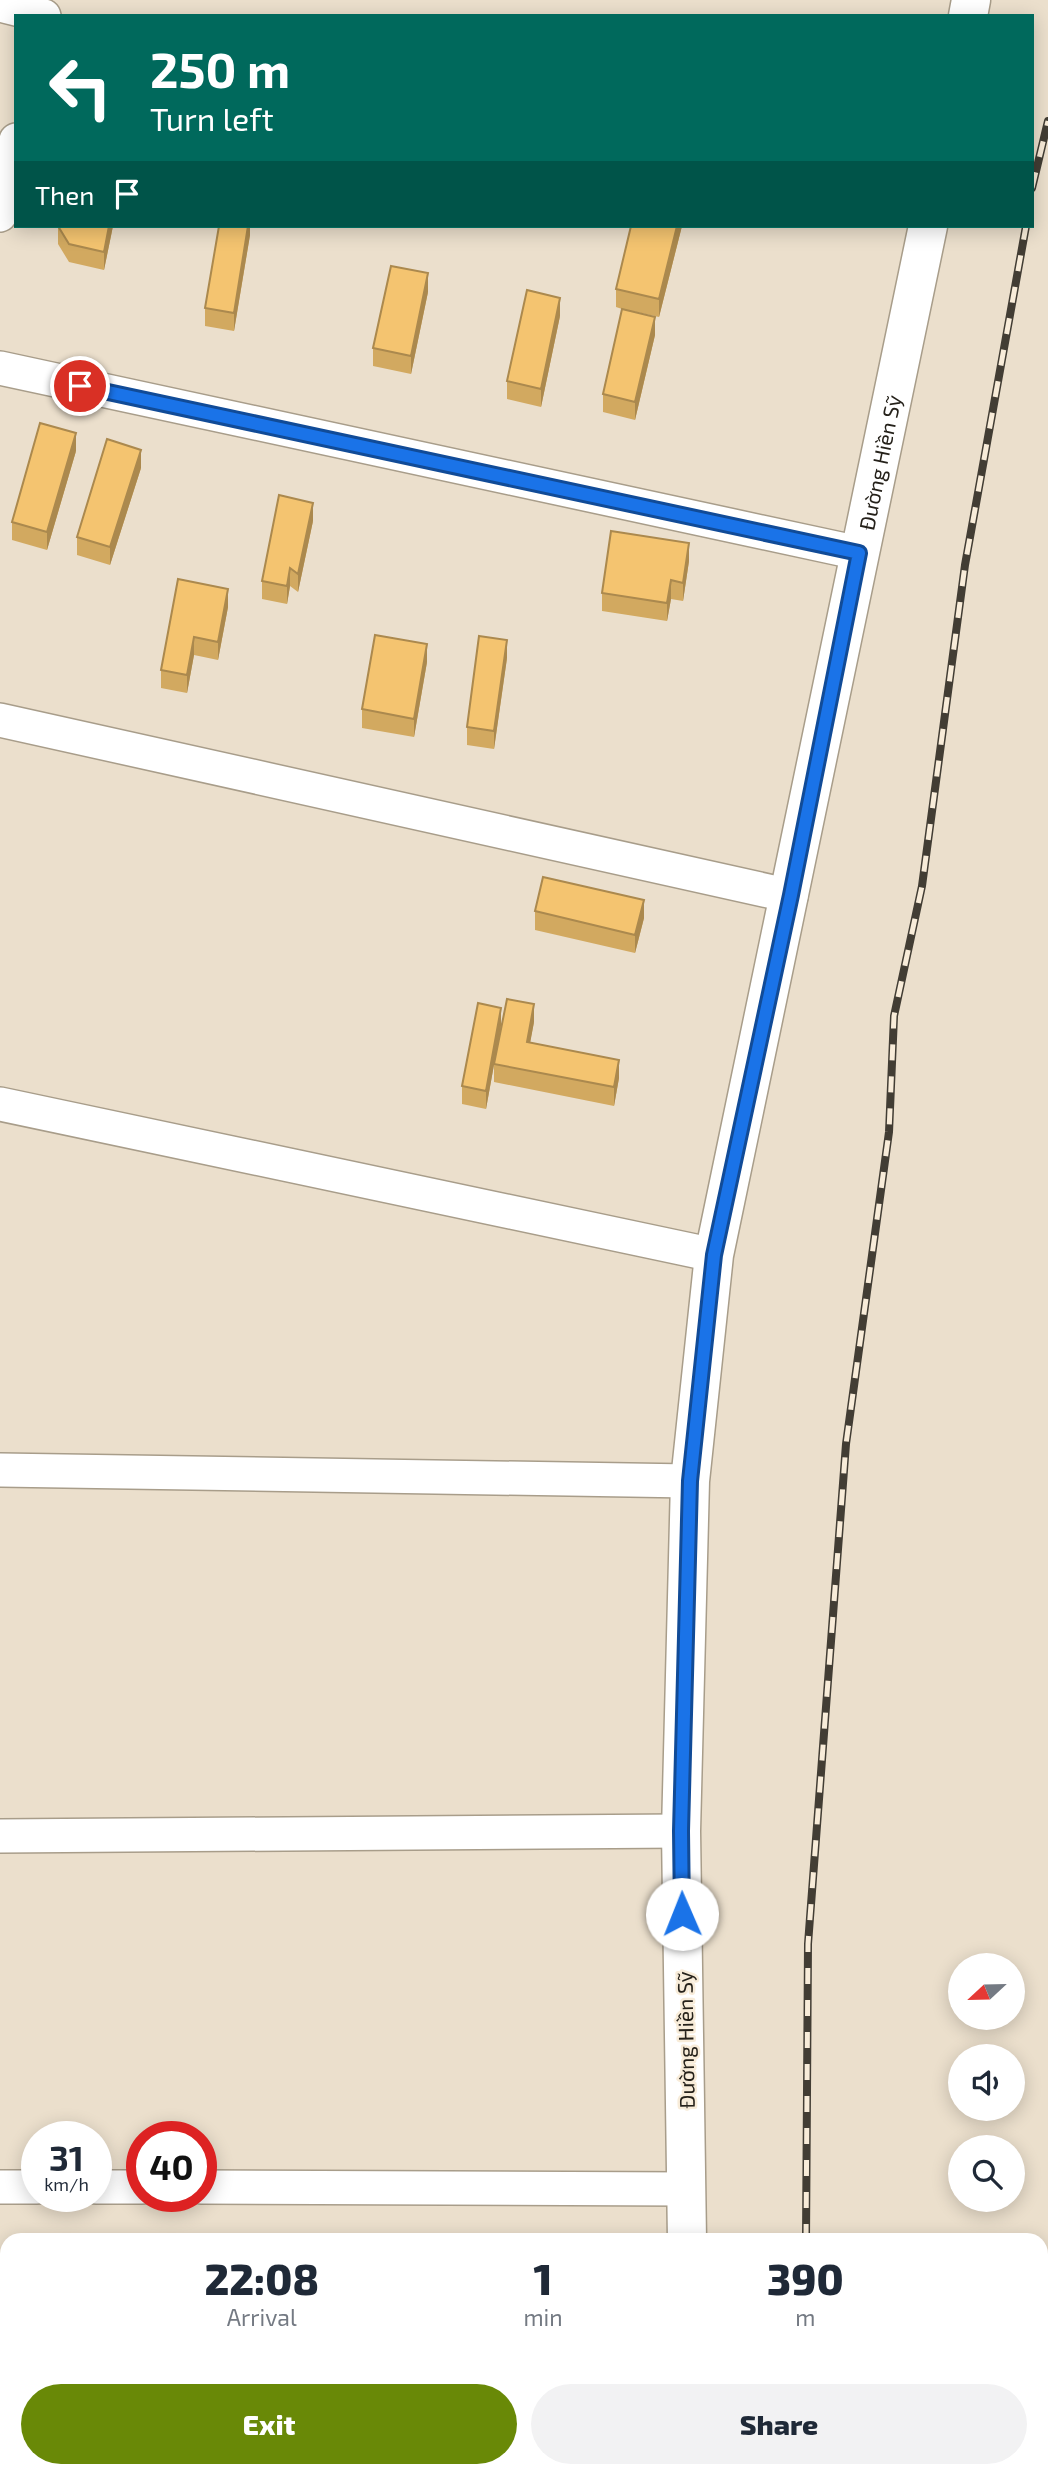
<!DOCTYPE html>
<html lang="en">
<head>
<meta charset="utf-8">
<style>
  body { margin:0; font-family:"Exo 2",sans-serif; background:#f2f2f3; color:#1f2937; height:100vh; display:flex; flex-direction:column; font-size:26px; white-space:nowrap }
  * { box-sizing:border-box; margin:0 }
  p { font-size:23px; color:#747a83 }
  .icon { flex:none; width:38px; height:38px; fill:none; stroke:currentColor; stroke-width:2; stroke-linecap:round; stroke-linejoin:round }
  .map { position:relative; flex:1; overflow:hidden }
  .drawer { position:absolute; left:0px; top:2233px; width:1048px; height:245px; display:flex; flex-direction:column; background:#fff; border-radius:21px 21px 0 0; box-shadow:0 4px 18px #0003 }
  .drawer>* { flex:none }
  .guide { position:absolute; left:14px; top:14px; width:1020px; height:214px; border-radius:0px; box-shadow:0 4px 18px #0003; background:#00695c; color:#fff; overflow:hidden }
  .needle { width:46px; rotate:248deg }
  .tools { position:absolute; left:948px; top:1953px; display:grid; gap:14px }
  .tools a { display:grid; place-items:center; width:77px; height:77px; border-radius:50%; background:#fff; box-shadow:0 4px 18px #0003; font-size:35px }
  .speed { position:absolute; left:21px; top:2121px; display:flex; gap:14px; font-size:35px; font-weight:700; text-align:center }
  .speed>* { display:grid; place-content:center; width:91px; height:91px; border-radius:50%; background:#fff; box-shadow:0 4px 18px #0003; line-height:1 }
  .speed small { font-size:18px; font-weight:400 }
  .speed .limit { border:10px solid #d22; background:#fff; color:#111 }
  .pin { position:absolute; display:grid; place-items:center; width:60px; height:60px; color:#fff; margin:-30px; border:4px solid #fff; border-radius:50%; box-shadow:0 2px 7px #0007 }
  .me { position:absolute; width:77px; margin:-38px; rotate:359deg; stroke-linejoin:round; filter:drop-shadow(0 0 5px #0008) }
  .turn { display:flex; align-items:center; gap:24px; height:147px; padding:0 21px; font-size:32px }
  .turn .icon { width:91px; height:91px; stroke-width:2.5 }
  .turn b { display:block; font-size:49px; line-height:60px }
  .then { display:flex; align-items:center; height:66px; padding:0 21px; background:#0003; gap:14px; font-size:26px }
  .eta { display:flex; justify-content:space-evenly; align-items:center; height:119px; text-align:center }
  .eta b { font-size:42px; font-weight:800; line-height:49px }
  .action { display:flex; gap:14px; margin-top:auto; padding:14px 21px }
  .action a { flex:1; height:80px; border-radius:42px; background:#698907; color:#fff; font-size:28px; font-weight:800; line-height:80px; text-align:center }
  .action a+a { background:#f2f2f3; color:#1f2937 }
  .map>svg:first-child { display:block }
</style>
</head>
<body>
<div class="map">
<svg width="1048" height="2478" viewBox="0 0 1048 2478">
  <rect width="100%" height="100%" fill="#ebdfcc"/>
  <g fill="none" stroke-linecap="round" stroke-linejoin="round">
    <g stroke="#a89d8a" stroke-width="36">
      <path id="minor" d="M0,5L44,16
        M0,215L16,140
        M0,368L859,553
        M0,720L791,896
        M0,1104L714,1255
        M0,1470L690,1481
        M0,1836L681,1831
        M0,2187H37
        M96,2187H142
        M201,2187L687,2189"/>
    </g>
    <g stroke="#a89d8a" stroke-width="41">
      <g id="tertiary">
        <path d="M968,16L971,0"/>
        <path id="s1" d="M687,2240L681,1831L690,1481L714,1255L928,226"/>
        <path d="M687,2478V2471"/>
      </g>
    </g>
    <use href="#minor" stroke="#fff" stroke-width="33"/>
    <use href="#tertiary" stroke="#fff" stroke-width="38"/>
    <g stroke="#423d34" stroke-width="8">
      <path id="rail" d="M1032,188L1048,121
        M806,2240L808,1944L846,1444L889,1132L894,1016L922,886L965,565L1026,226
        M809,2471V2478"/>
    </g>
    <use href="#rail" stroke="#f8ecd9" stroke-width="5" stroke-dasharray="16" stroke-linecap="butt"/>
  </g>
  <path fill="#d2a960" d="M58,226H113L104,270L69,262L58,244Z
    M250,226V235L234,331L205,326V308Z
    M631,226H682L659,317L632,311L655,335L635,420L603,412V394L622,309L616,307V289Z
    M428,292L411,374L373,366V348Z
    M560,316L541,407L507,399V381Z
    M76,451L47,550L12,540V522Z
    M141,468L110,565L77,555V537Z
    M313,521L298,592L290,586L287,604L262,599V581Z
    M689,561L683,601L671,599L667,621L602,611V593Z
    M178,579L228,607L218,660L194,655L187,693L161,688V670Z
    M507,658L494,749L467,745V727Z
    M427,662L414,737L362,728V709Z
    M535,911L644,918L635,953L535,930Z
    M534,1022L530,1042L619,1078L614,1106L494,1082V1064Z
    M501,1026L486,1109L462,1104V1086Z"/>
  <path fill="#ab894e" d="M109,226H113L104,270V252Z
    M248,226H250V235L234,331V313Z
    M677,226H682L659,317V299Z
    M428,273V292L411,374V356Z
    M560,298V316L541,407V389Z
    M655,317V335L635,420V402Z
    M76,433V451L47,550V532Z
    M141,450V468L110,565V547Z
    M313,503V521L298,592V574Z
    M689,543V561L683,601V583Z
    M290,568V586L287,604V586Z
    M671,580V599L667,621V603Z
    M228,589V607L218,660V642Z
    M194,637V655L187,693V675Z
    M507,640V658L494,749V731Z
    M427,644V662L414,737V719Z
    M644,900V918L635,953V935Z
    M534,1004V1022L527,1060V1042Z
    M501,1008V1026L486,1109V1091Z
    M619,1060V1078L614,1106V1087Z"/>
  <path fill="#f4c470" stroke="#ab894e" stroke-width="2" d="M58,226H109L104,252L69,244Z
    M219,226H248L234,313L205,308Z
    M631,226H677L659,299L616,289Z
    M391,266L428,273L411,356L373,348Z
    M527,290L560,298L541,389L507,381Z
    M622,309L655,317L635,402L603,394Z
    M40,423L76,433L47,532L12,522Z
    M107,439L141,450L110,547L77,537Z
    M279,495L313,503L298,574L290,568L287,586L262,581Z
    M611,531L689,543L683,583L671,580L667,603L602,593Z
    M178,579L228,589L218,642L194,637L187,675L161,670Z
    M375,635L427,644L414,719L362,709Z
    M479,636L507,640L494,731L467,727Z
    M543,877L644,900L635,935L535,911Z
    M507,999L534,1004L527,1042L619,1060L614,1087L494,1064Z
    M478,1003L501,1008L486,1091L462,1086Z"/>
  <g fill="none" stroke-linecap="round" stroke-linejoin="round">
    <g stroke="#114b97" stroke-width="18">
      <path id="route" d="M80,386L859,553L791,895L714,1255L690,1481L681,1831L682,1914"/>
    </g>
    <use href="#route" stroke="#1a73e8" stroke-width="12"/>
  </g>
  <g text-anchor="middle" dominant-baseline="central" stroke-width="5" stroke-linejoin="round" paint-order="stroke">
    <g font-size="21" fill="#25211a" stroke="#f8ecd9">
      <text stroke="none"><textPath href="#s1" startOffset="1796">Đường Hiền Sỹ</textPath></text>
      <text transform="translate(685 2040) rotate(-91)">Đường Hiền Sỹ</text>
    </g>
  </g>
</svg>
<div class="tools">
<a><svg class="needle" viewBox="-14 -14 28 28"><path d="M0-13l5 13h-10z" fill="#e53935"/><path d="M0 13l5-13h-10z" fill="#747a83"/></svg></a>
<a><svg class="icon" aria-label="sound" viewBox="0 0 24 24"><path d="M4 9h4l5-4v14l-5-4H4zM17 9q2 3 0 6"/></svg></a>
<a><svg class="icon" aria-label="search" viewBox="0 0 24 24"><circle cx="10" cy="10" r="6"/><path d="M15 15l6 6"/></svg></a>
</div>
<div class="speed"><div>31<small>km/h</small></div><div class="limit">40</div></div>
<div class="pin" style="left:80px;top:386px;background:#d93025"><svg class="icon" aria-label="arrive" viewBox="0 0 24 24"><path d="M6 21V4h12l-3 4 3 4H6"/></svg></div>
<svg class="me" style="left:682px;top:1914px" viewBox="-20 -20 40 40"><circle r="19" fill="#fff"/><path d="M0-13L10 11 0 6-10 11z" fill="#1a73e8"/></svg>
<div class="guide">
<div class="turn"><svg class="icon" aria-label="left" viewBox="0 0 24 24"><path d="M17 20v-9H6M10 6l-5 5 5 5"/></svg><div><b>250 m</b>Turn left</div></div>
<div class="then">Then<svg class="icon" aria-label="arrive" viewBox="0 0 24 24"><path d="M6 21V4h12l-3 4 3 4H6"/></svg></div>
</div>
<section class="drawer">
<div class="eta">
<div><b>22:08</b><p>Arrival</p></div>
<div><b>1</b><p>min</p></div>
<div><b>390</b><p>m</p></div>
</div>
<div class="action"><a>Exit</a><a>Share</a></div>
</section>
</div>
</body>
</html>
